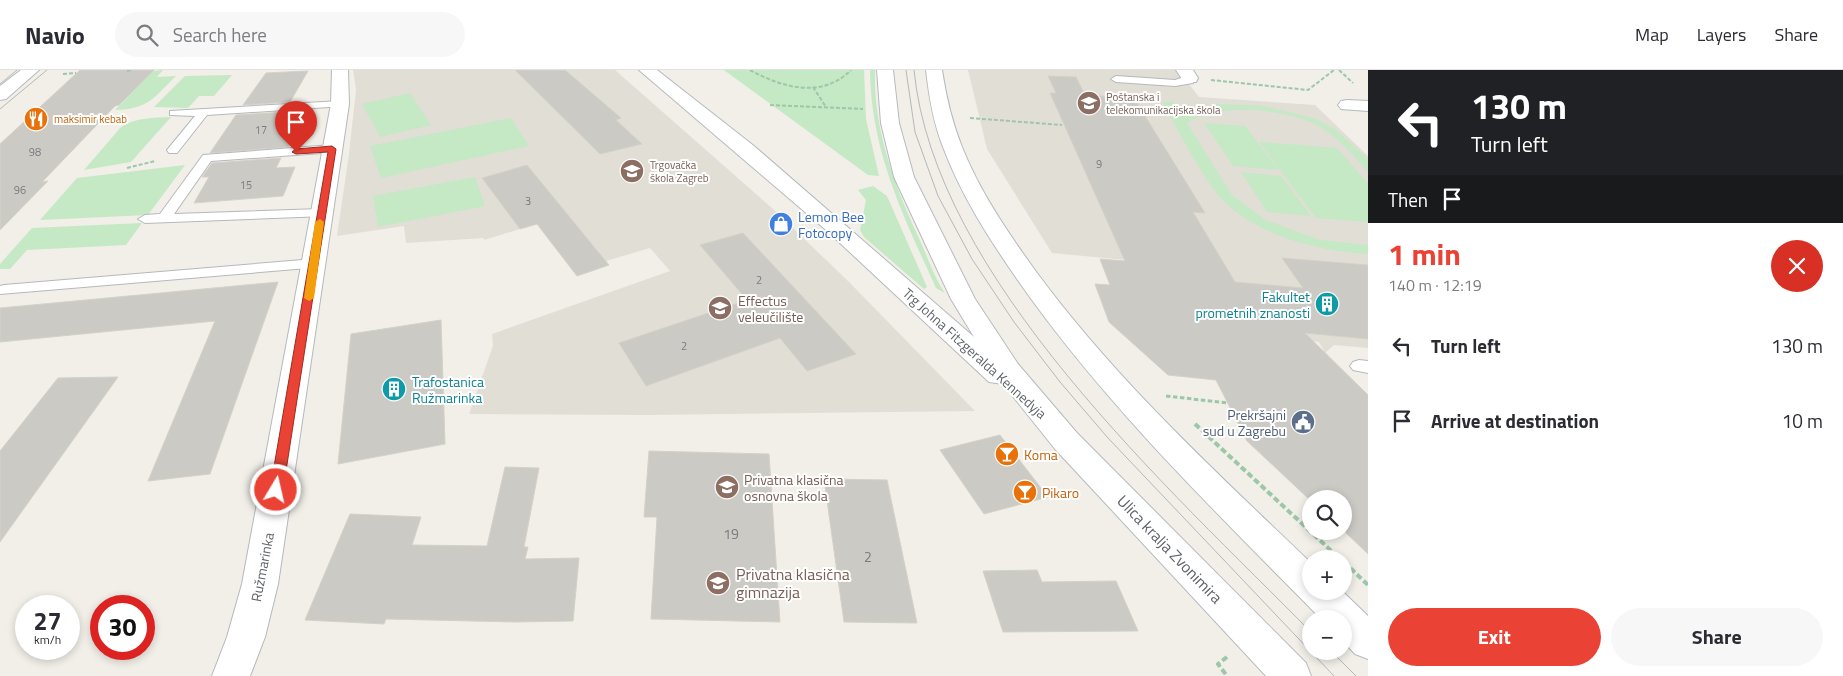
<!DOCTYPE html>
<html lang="en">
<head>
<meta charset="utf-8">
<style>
  body { margin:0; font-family:"Titillium Web",sans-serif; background:#f7f7f7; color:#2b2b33; height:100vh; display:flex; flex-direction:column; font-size:19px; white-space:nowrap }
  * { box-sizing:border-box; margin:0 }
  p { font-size:16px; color:#7c7c81 }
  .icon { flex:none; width:28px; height:28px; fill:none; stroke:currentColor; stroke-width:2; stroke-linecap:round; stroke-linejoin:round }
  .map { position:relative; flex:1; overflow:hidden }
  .sheet { display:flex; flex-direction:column; background:#fff; width:475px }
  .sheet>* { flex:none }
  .banner { background:#202124; color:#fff; overflow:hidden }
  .fabs { position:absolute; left:1302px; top:420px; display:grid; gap:10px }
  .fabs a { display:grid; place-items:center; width:50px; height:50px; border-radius:50%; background:#fff; box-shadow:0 2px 8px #0003; font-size:25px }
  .speed { position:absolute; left:15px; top:525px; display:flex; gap:10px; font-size:25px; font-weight:700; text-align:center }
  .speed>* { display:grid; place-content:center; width:65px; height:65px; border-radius:50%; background:#fff; box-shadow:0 2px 8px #0003; line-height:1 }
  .speed small { font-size:12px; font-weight:400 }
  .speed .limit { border:8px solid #d22; background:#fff; color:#111 }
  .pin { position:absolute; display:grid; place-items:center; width:42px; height:42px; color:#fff; margin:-51px -21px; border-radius:50% 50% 50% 0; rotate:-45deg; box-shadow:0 0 5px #0007 }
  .pin .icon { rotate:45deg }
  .me { position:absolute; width:55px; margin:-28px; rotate:9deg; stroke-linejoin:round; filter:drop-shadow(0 0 4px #0008) }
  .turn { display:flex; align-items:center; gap:18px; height:105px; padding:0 20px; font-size:22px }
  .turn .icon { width:65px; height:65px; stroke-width:2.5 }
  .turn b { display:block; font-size:35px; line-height:42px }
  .then { display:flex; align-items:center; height:48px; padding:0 20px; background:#0003; gap:10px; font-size:19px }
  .round { display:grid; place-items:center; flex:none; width:52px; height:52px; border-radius:26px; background:#f7f7f7 }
  .overview { display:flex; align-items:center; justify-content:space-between; height:85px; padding:0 20px }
  h1 { font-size:30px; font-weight:700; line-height:38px; color:#ea4335 }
  .action { display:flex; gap:10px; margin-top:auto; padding:10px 20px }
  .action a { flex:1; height:58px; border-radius:30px; background:#ea4335; color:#fff; font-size:20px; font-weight:700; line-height:58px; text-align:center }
  .action a+a { background:#f7f7f7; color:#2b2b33 }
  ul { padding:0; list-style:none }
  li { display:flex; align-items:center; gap:15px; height:75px; padding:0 20px }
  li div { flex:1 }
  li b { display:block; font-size:19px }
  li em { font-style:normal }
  header { display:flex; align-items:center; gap:30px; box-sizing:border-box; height:70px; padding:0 25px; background:#fff; border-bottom:1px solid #e1e1e2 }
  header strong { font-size:24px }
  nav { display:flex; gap:28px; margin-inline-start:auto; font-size:18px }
  .search { width:350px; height:45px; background:#f7f7f7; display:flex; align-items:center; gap:12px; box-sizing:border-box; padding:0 18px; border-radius:28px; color:#7c7c81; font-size:19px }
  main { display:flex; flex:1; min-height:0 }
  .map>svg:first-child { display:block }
</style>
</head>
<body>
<header>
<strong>Navio</strong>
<div class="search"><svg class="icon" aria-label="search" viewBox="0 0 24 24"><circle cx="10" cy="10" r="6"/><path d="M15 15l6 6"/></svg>Search here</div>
<nav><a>Map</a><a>Layers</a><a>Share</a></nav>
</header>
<main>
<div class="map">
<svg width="1368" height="606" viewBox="0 0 1368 606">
  <rect width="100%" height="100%" fill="#f1efe8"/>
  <path fill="#e1ded6" d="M353,0H615L773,139L848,211L975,341L648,345L469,344L493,276L492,264L670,201L650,178L606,191L527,95L482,108L520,159L484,170V168L406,173L404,156L337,166L349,84L356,20Z
    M968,0H1178L1199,27L1315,35L1368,86V278L1334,275L1325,283L1319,272L1261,267L1222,199L1052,183L987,79Z"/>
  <path fill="#c5e8c5" d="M163,0L157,7L176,6C153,28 149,39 115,40L153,1Z
    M724,0H864L866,49L879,106L868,105Z
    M870,0H875C873,62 896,119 922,175C929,191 935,209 945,223L936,218C903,145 871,82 870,0Z
    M232,5L214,26H199L188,38L154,37L185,6Z
    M410,23L431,55L380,67L362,34Z
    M1162,32H1173L1183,42L1217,34L1264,36L1289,42L1316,49L1336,60L1368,89V102C1354,87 1341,70 1324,59C1293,39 1218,31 1187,53L1232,125L1266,150L1320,170L1368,175V184C1318,181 1247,164 1215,121C1195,94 1179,62 1162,32Z
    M171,47L131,92L84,100L121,57C137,47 153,48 171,47Z
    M511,48L529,76L381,108L370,76Z
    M1204,53L1245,56L1279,100L1233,96Z
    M1259,72L1337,78L1368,113V152L1316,148Z
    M185,95L148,145L40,150L77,108Z
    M1241,102L1281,106L1311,146L1267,142Z
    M475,107L485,136L378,157L373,126Z
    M873,116L887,126L927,217L924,219L864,167L860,160L866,130L858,120Z
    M142,153L126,175L27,180L10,199H0V194L32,158Z"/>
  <path fill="#cccac5" stroke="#d6d1c6" d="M80,0H154L119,35L115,36L42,112L48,111L0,160V74Z
    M515,0H565L621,48L616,50L642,74L600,84Z
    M308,1L290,32L243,35L266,3Z
    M1048,6L1076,7L1085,25L1134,28L1205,143L1193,142L1235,212L1303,218L1282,188L1368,195V269L1305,263L1368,325V484L1344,461V429H1311V431L1247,371L1216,310L1168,305L1109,252L1095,214L1110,215L1100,189L1125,191L1050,23H1056Z
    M285,42L281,47L304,46L288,77L210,83L236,45Z
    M281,88L276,98L295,97L283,126L194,133L209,107H202L212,93Z
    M527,95L609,195L577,206L537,154L520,159L482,108Z
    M743,163L856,284L807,301L780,268L646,316L619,273L747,230L700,175Z
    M278,212L210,404L148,411L215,251L0,272V238Z
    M441,250L445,374L338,394L351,264Z
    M118,307L0,472V381L58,308Z
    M1000,365L1048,427L984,444L940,380Z
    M649,381L769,384L780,552L651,549L657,447H644Z
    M505,397L539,398L524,477H528L525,489L579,488L573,551L515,552L386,549L384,554L305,550L350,444L421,447L412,475L487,476Z
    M824,409L887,410L917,553L844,552Z
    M1037,500L1042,512L1116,511L1138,561L1003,562L983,501Z"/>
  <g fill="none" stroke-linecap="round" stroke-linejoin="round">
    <g stroke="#b5b8bc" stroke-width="2">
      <path id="service" d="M1190,5L1195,8L1193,13L1175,16L1116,12L1111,9L1116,6L1175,10Z
        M340,31L346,34L344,36L207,45L177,83H169L167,80L195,46L170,45V41Z
        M332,75L338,79L336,82L211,91L174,144L321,139L326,140L328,143L326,146L145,153L138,149L145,145L160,144L203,85Z
        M315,189L320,191L322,194L320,197L0,224V216L4,215Z
        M1359,290L1368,291V303L1353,300L1350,296L1353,292Z"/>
    </g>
    <g stroke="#b5b8bc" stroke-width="2">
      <path id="minor" d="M332,0H348L349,34L278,514L265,567L250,606H212L227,567L242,514L331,34Z
        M1176,0H1193L1198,8L1196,12H1184Z
        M1347,30L1368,31V41L1341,39L1338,35L1341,31Z"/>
    </g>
    <g stroke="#b6babf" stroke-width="2">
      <path id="secondary" d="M21,0H39L6,29L0,30V16Z
        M639,0H657L754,76L974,267L951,229L894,107L881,53L877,0H893L899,53L914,107L975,229L1018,294L1077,363L1306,593L1311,606H1266L1055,379L1003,314L989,312L826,160Z
        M926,0H942C946,26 952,52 962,77C980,122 1008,163 1037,203C1116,310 1215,401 1311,493V521H1342L1368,546V589L1355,584L1344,572V549H1321C1215,441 1104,334 1017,209C988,167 961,125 943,77C933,52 929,26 926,0Z"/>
    </g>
    <path stroke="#9cc7a9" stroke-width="2" stroke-dasharray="4 2" stroke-linecap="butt" d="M750,0C783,18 822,29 851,0
      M1339,0L1353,13
      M127,1L131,0
      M63,4L76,3
      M1211,10L1308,20L1334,0
      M813,17L826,37
      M770,35L863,39
      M970,48L1062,55
      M127,98L155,91"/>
    <path stroke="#9cc7a9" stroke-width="3" stroke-dasharray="4.5 2.5" stroke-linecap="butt" d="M1166,326L1228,333"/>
    <path stroke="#9cc7a9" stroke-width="4" stroke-dasharray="6 3" stroke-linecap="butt" d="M1195,354L1340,489
      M1344,492L1368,515
      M1227,587L1218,594L1227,606"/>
    <use href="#service" fill="#fff" fill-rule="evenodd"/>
    <use href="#minor" fill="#fff" fill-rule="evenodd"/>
    <use href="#secondary" fill="#fff" fill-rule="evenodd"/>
    <path stroke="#b6b7b8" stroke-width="1" d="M906,0L915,62L938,126L972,189L1014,252L1060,312L1108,368L1334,606
      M914,0C934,208 1171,420 1311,562
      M0,14L17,0
      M0,39L47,0
      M1331,581L1356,606"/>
  </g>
  <path fill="#ea4335" stroke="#982c22" d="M332,76L336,79L283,420L276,425L270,420L328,82L296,84L292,82L296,79Z"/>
  <path fill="#f59e0b" d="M320,149L324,152L314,228L309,231L304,228L315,152Z"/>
  <defs>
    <g id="school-disc" transform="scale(1.25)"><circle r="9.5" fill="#8d6e63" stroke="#fff"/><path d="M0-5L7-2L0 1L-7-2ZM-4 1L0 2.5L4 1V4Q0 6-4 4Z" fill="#fff"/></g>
    <g id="restaurant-disc" transform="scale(1.25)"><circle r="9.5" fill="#e8710a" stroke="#fff"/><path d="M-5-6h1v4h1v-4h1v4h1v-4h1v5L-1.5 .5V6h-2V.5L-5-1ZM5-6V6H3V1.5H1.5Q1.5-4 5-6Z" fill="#fff"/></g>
    <g id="shop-disc" transform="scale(1.25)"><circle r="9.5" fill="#3f7fe0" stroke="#fff"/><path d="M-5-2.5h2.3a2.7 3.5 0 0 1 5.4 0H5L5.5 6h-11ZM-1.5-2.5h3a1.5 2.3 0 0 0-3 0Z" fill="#fff"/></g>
    <g id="building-disc" transform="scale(1.25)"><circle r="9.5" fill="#0f9aa8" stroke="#fff"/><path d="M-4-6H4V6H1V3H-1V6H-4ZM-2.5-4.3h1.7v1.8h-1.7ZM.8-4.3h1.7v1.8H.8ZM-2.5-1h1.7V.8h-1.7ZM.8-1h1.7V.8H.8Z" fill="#fff"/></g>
    <g id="university-disc" transform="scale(1.25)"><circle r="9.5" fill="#8d6e63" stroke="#fff"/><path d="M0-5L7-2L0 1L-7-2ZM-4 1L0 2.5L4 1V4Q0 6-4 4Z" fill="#fff"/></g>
    <g id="civic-disc" transform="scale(1.25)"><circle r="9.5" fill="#5c6f8a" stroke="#fff"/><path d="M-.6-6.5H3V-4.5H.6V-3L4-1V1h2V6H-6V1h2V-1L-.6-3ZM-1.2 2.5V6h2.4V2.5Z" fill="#fff"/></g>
    <g id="bar-disc" transform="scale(1.25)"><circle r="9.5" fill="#e8710a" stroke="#fff"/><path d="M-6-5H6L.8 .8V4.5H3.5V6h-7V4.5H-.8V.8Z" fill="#fff"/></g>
  </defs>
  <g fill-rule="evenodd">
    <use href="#school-disc" x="1089" y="33"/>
    <use href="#restaurant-disc" x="36" y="49"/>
    <use href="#school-disc" x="632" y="101"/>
    <use href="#shop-disc" x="781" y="154"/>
    <use href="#building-disc" x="1327" y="234"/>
    <use href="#university-disc" x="720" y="238"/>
    <use href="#building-disc" x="394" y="319"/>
    <use href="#civic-disc" x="1303" y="352"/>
    <use href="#bar-disc" x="1007" y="384"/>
    <use href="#school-disc" x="727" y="417"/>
    <use href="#bar-disc" x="1025" y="422"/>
    <use href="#school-disc" x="718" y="513"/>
  </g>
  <g text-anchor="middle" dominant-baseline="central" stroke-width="4" stroke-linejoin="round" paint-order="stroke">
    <g font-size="11" fill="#785e54" stroke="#fff" text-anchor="start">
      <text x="1106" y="27">Poštanska i<tspan x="1106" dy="13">telekomunikacijska škola</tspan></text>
      <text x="650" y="95">Trgovačka<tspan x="650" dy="13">škola Zagreb</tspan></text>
    </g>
    <g font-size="11" fill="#c56008" stroke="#fff" text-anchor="start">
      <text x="54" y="49">maksimir kebab</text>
    </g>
    <g font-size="11" fill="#7a7d7f">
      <text x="261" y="60">17</text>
      <text x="35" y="82">98</text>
      <text x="1099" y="94">9</text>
      <text x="246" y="115">15</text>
      <text x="20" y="120">96</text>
      <text x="528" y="131">3</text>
      <text x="759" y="210">2</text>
      <text x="684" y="276">2</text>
    </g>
    <g font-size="14" fill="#366cbe" stroke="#fff" text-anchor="start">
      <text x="798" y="146">Lemon Bee<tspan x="798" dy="16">Fotocopy</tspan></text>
    </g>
    <g font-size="14" fill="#0d838f" stroke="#fff" text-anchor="end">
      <text x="1310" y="226">Fakultet<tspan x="1310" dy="16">prometnih znanosti</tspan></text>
      <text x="412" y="311" text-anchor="start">Trafostanica<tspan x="412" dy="16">Ružmarinka</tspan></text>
    </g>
    <g font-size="14" fill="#785e54" stroke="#fff" text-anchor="start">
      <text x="738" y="230">Effectus<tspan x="738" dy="16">veleučilište</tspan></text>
      <text x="744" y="409">Privatna klasična<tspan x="744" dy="16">osnovna škola</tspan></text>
    </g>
    <g font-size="14" fill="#5f6368" stroke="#fff">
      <text transform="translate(975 283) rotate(42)">Trg Johna Fitzgeralda Kennedyja</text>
      <text transform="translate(262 497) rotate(-79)">Ružmarinka</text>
    </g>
    <g font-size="14" fill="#4e5e75" stroke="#fff" text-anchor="end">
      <text x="1286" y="344">Prekršajni<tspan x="1286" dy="16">sud u Zagrebu</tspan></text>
    </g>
    <g font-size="14" fill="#c56008" stroke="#fff" text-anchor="start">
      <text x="1024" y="384">Koma</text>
      <text x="1042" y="422">Pikaro</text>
    </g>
    <g font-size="14" fill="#7a7d7f">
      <text x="731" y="463">19</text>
      <text x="868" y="486">2</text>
    </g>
    <g font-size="16" fill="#5f6368" stroke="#fff">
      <text transform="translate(1170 479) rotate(46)">Ulica kralja Zvonimira</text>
    </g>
    <g font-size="16" fill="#785e54" stroke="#fff" text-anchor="start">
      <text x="736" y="504">Privatna klasična<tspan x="736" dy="18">gimnazija</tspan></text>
    </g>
  </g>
</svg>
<div class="fabs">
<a><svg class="icon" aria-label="search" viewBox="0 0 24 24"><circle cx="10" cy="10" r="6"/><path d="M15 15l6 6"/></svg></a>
<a>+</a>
<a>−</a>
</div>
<div class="speed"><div>27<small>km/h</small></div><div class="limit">30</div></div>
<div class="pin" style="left:296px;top:82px;background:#d93025"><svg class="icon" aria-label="arrive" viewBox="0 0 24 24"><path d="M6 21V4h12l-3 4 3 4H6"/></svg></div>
<svg class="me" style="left:276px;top:420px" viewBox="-20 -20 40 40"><circle r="17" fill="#ea4335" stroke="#fff" stroke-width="3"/><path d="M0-11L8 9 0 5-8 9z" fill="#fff"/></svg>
</div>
<section class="sheet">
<div class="banner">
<div class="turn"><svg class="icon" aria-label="left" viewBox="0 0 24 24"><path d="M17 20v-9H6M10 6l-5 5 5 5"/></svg><div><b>130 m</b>Turn left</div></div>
<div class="then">Then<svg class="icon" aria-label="arrive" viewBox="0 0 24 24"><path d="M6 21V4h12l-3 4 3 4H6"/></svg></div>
</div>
<div class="overview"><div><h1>1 min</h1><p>140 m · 12:19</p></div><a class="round" style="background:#d93025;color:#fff"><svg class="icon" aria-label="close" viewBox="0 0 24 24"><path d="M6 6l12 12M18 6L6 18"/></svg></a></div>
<ul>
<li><svg class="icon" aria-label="left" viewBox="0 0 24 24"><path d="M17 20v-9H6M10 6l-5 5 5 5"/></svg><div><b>Turn left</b></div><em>130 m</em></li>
<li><svg class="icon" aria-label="arrive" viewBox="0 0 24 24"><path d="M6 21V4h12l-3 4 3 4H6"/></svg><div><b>Arrive at destination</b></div><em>10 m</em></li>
</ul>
<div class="action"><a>Exit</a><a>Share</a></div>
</section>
</main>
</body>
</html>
